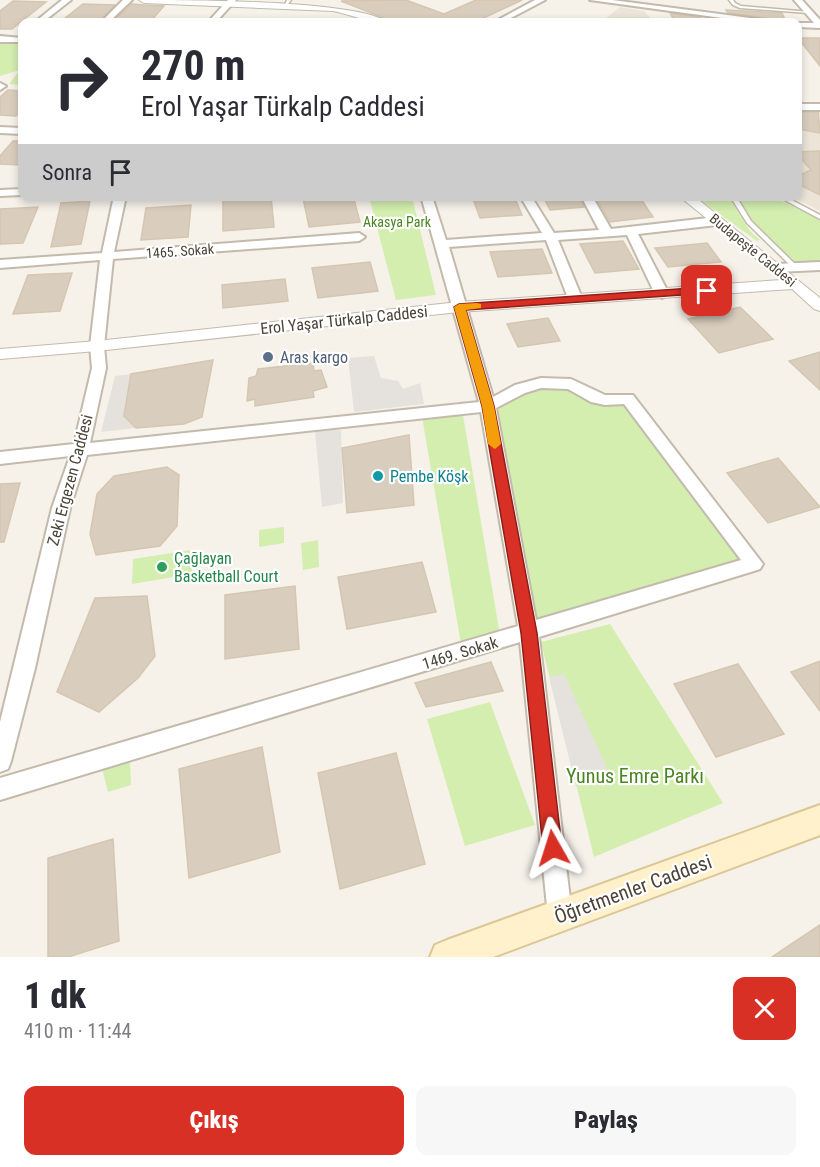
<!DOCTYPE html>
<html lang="tr">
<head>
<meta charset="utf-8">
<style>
  body { margin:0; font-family:"Roboto Condensed",sans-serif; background:#f7f7f7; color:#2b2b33; height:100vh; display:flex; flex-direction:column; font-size:22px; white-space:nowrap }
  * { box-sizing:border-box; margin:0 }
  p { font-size:20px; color:#7c7c81 }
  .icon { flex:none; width:33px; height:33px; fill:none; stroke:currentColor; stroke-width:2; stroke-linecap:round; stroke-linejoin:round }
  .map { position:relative; height:957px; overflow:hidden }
  .drawer { display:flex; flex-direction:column; background:#fff; flex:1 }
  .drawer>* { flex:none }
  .hud { position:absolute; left:18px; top:18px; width:784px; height:183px; border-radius:12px; box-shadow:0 3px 9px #0003; background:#fff; color:#2b2b33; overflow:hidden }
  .pin { position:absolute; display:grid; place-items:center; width:51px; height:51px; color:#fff; margin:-26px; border-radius:12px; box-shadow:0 3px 9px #0006 }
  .me { position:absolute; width:66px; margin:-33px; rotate:354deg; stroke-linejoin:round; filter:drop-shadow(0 0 4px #0008) }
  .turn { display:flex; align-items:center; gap:21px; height:126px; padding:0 24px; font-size:27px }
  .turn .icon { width:78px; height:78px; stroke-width:2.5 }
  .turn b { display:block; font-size:42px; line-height:51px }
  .then { display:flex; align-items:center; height:57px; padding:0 24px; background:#0003; gap:12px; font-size:22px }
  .round { display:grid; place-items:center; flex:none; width:63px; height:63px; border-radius:12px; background:#f7f7f7 }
  .overview { display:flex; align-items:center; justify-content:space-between; height:102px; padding:0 24px }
  h1 { font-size:36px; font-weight:800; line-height:45px }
  .action { display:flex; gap:12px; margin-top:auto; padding:12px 24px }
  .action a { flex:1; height:69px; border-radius:12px; background:#d93025; color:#fff; font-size:24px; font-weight:800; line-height:69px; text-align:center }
  .action a+a { background:#f7f7f7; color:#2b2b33 }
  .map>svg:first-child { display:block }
</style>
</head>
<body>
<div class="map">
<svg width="820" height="957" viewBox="0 0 820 957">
  <rect width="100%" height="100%" fill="#f6f2ea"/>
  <path fill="#ebe4d7" d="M620,7L644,11L654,22H601Z
    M798,111L820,112V211L792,197L798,196Z"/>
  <path fill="#d3eeaf" d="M0,43L22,44V85L9,84L20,70L0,76Z
    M369,197H412L436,295L396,300Z
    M696,197H729L750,231L760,240L757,241Z
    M738,197H773L820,219V264L797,265L754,224Z
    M544,386L571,388L596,403H626L745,560L534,624L494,407Z
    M463,415L500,635L461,644L422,417Z
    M284,527V543L259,547V530Z
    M318,540L319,567L303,570L301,543Z
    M191,550L192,574L132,584L133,559Z
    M610,624L723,803L594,857L541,642Z
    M490,702L535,825L465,846L427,719Z
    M130,762L131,785L108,792L102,768Z"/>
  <path fill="#e5e2de" d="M374,356L381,378L398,381L403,389L420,383L424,404L354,412L348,358Z
    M131,374L124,416L136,428L101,432L115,376Z
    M341,430L343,503L322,507L315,431Z
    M564,674L607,768L611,767L576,787L549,677Z"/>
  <path fill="#d9cebe" stroke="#d5c6b0" stroke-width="1.5" d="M406,0L444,14L476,0H522L475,22H394L341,1Z
    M13,1L46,2L12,29H0V11Z
    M83,4L115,5L99,22H60Z
    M132,4L144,5L164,6L150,22H112Z
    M726,10L782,13L786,22H772L766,18L728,13Z
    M670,13L700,17L703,22H675Z
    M798,38H820V66Z
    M8,90L22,91V109L16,116L0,115V97Z
    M800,112H818L820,133L798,129Z
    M13,141H22V165L0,164V156Z
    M820,151V195L798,184V176L811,170L798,155V152Z
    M271,196L274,227L223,231V198Z
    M319,196H353L360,222L309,227L303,198Z
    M472,196H514L522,215L480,218Z
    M543,196H579L584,207L550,210Z
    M595,196H639L653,217L610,222Z
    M90,201L81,244L51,247L61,203Z
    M191,205L188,237L141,240L146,208Z
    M38,207L23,243L0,244V209Z
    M623,241L639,269L595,273L580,244Z
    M707,243L721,262L668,267L655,248Z
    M542,249L552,273L498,277L490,252Z
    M370,262L378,291L318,298L312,268Z
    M72,273L60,311L13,314L28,275Z
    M285,279L288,301L223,308L222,285Z
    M740,307L773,339L719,353L688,319Z
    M548,318L560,341L518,347L507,324Z
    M820,352V390L789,361Z
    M213,360L202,417L184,424L136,428L124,416L131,374Z
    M313,363L314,371L321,370L327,387L313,391L314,397L255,406V399L247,401L249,378L256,376L258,369Z
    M409,435L414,505L347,513L342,448Z
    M778,458L820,507L768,523L727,473Z
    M167,467L179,475L177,526L160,546L96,555L90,534L97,494L114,476Z
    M20,483L4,542H0V484Z
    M422,562L436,612L347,629L338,577Z
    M295,586L299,649L225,659V595Z
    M147,596L155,656L138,678L99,712L57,692L95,598Z
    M820,661V711L791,672Z
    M491,662L503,691L426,707L415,683Z
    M738,664L784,734L716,757L674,684Z
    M262,747L280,852L189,878L179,769Z
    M396,753L425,864L340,889L318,773Z
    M113,839L119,941L68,957H48V858Z
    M820,925V957H772L788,946Z"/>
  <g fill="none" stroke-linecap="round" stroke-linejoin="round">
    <g stroke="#c3baab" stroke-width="3">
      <path id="service" d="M287,0H291L286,7H284Z
        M729,0H733L735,3L741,6L810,12L808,13L740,8L733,5Z
        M730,196H736L751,221L797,266V268H793L747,223Z
        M777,196H784L820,215V219Z"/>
    </g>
    <g stroke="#c3baab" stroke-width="4">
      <path id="minor" d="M62,0H71L43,22H35Z
        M123,0H132L109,22H101Z
        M228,0H236L216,22H208Z
        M535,0H545L503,22H494Z
        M590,0H612L766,20L770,22H751Z
        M794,0H802L820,20V28L798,27V23H814Z
        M0,36L22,38V42H0Z
        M0,83L6,86L0,90Z
        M798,104H820V110H798Z
        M0,127L22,128V134L0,133Z
        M22,189V195L0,196V190Z
        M114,196H126L114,252L359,233L365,237L359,241L113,259L104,346L106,368L90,443L479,402L421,196H432L446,240L542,233L520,196H531L554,233L599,230L581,196H592L611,229L717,217L723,221L717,225L638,234L669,294L662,298L655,294L627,235L558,240L582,298L575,302L568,298L546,240L449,247L493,397L515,385L541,378L571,379L605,395H633L763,564L760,569L754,571L539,637L572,916L569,925L560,928L551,925L548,916L520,642L0,800V778L518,626L481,412L87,455L70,508L35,668L11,761L8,769L0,772V722L52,508L70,456L0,464V452L74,444L92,368L90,346L100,260L0,268V260L102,253ZM541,388L568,389L591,402L605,405L624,404L741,560L536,620L496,408L525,393Z
        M820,262V270L776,272L770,268L776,264Z"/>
    </g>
    <g stroke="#c3baab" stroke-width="2">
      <path id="tertiary" d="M139,0C186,0 356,0 387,22C372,24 349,14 333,11L144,3Z
        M679,196H694L820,298V311L814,309L792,289L459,312L97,351L0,359V349L97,341L459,302L782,280Z"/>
    </g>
    <g stroke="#dbc795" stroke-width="4">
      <path id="secondary" d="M820,805V835L493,957H430L435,945L447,940Z"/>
    </g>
    <use href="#service" fill="#fff" fill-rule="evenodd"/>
    <use href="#minor" fill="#fff" fill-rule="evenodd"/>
    <use href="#tertiary" fill="#fff" fill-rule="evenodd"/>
    <use href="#secondary" fill="#fff1cb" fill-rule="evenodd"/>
  </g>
  <path fill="#d93025" stroke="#8d1f18" stroke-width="1.5" d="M707,287L710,288V293L466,310L494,406L537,633L562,848L560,854L553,857L546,854L543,848L521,633L482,406L454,307L459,304Z"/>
  <path fill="#f59e0b" d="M477,303L481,304V308L466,310L494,406L501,444L495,449L488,444L482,406L454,307L459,304Z"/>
  <circle fill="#5c6f8a" stroke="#fff" stroke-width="2" cx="268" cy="357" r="6"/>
  <circle fill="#0f9aa8" stroke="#fff" stroke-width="2" cx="378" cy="476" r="6"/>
  <circle fill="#2e9e5b" stroke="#fff" stroke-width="2" cx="162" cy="567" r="6"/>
  <g text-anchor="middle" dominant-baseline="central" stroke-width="4.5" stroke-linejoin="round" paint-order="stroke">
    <g font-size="14" fill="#4a8423" stroke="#fff">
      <text x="397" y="222">Akasya Park</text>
    </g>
    <g font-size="14" fill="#4b4337" stroke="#fff">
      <text transform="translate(753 250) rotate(39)">Budapeşte Caddesi</text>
      <text transform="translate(180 251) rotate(-4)">1465. Sokak</text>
    </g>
    <g font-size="16" fill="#4b4337" stroke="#fff">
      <text transform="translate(344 320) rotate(-6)">Erol Yaşar Türkalp Caddesi</text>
      <text transform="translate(70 480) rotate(-75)">Zeki Ergezen Caddesi</text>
      <text transform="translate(460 653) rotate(-17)">1469. Sokak</text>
    </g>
    <g font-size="16" fill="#4e5e75" stroke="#fff" text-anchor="start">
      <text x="280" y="357">Aras kargo</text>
    </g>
    <g font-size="16" fill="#0d838f" stroke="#fff" text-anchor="start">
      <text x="390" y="476">Pembe Köşk</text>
    </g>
    <g font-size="16" fill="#27864d" stroke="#fff" text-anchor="start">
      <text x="174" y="558">Çağlayan<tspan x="174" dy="18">Basketball Court</tspan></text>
    </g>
    <g font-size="20" fill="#4a8423" stroke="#fff">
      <text x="635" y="776">Yunus Emre Parkı</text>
    </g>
    <g font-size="20" fill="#4b4337" stroke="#fff">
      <text transform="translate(633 889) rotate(-20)">Öğretmenler Caddesi</text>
    </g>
  </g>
</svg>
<div class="pin" style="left:707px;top:291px;background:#d93025"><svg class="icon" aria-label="arrive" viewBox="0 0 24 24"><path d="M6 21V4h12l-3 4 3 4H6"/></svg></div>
<svg class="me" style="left:553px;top:848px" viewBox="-20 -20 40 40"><path d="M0-17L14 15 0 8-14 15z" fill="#d93025" stroke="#fff" stroke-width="4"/></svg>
<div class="hud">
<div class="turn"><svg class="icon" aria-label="right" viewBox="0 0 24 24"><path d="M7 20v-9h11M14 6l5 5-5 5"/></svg><div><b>270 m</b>Erol Yaşar Türkalp Caddesi</div></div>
<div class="then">Sonra<svg class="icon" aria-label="arrive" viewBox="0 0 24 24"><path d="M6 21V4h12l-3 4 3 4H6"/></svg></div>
</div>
</div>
<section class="drawer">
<div class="overview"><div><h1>1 dk</h1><p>410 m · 11:44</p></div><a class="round" style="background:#d93025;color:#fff"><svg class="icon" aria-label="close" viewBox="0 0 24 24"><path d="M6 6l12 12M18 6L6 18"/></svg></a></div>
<div class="action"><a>Çıkış</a><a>Paylaş</a></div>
</section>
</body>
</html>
